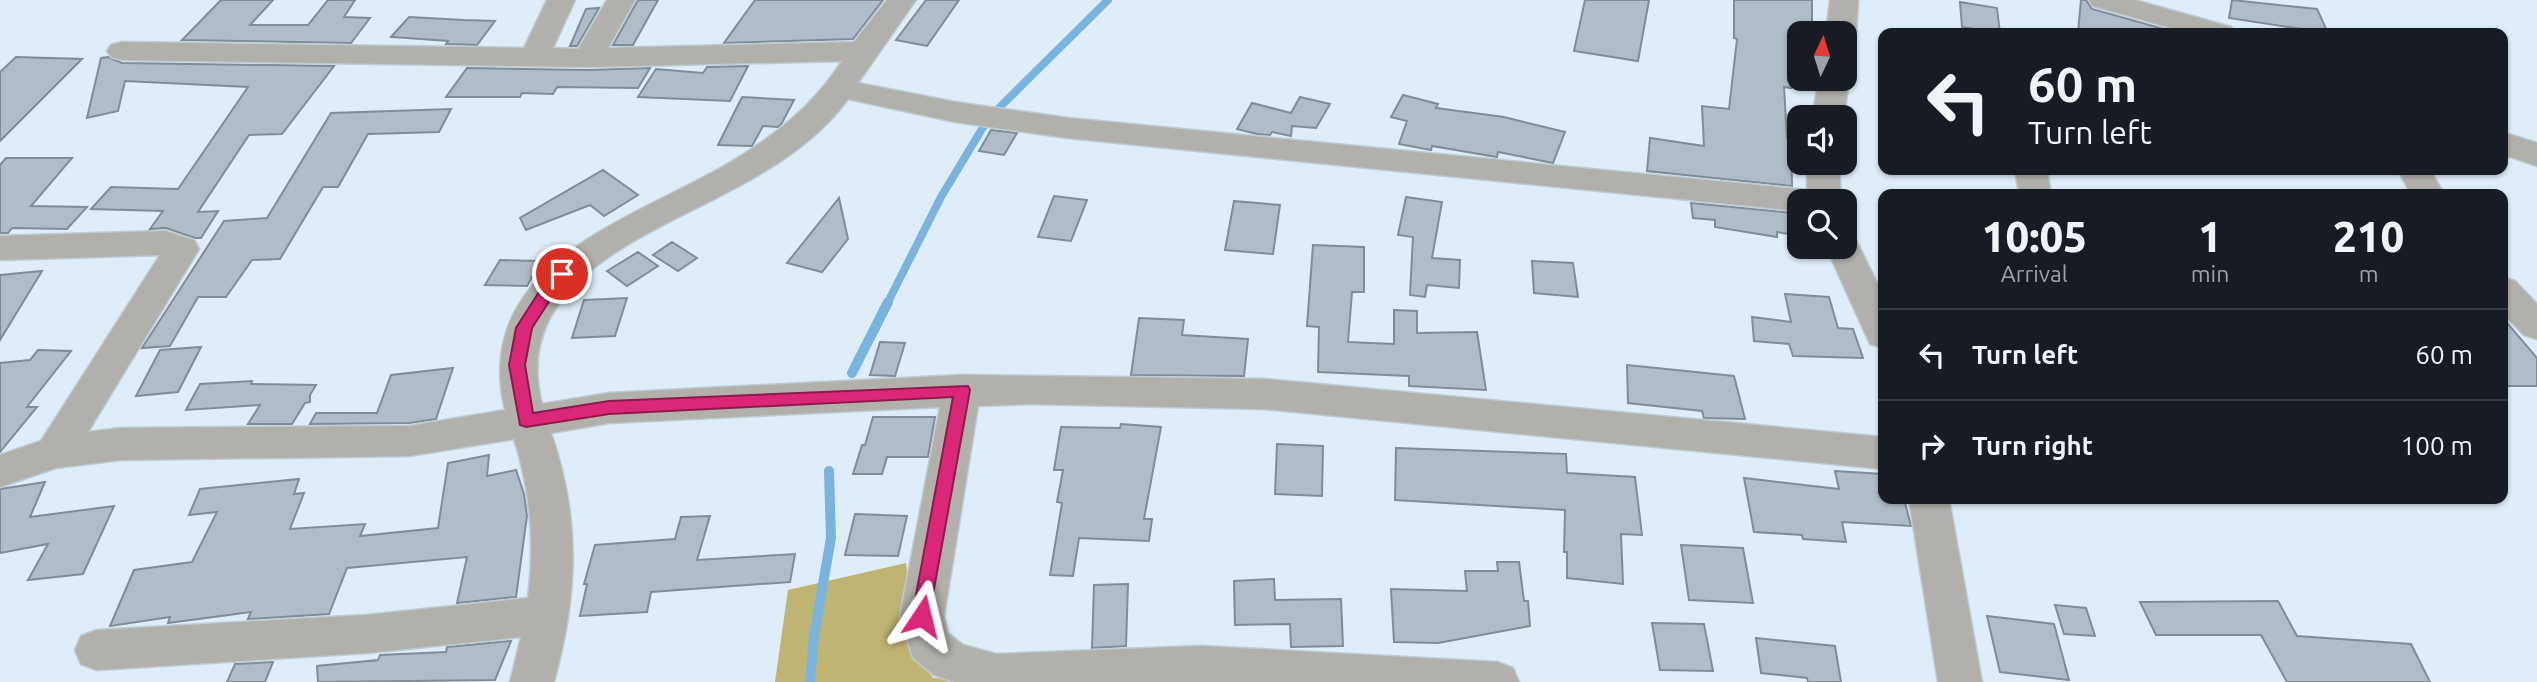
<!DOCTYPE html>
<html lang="en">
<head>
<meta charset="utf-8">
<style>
  body { margin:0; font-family:Ubuntu,sans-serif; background:#242831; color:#f1f3f6; height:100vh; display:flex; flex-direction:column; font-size:26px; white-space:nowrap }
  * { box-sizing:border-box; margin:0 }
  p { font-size:23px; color:#9ea1a6 }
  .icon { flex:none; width:38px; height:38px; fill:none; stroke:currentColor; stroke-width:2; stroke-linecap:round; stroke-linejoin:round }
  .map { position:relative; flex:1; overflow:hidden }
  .panel { position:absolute; left:1878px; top:189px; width:630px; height:315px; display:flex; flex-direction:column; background:#171b24; border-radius:14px; box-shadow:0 2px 5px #0004 }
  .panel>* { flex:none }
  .guide { position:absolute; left:1878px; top:28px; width:630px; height:147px; border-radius:14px; box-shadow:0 2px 5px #0004; background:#171b24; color:#f1f3f6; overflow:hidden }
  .needle { width:46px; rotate:4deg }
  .controls { position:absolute; left:1787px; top:21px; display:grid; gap:14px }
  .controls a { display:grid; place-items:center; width:70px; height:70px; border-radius:14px; background:#171b24; box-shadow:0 2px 5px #0004; font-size:35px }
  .pin { position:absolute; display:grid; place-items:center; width:60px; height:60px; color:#fff; margin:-30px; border:4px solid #fff; border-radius:50%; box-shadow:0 2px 7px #0007 }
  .me { position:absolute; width:77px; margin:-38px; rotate:10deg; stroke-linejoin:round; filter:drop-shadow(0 0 5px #0008) }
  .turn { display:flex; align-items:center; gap:24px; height:147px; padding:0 35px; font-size:32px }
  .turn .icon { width:91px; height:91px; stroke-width:2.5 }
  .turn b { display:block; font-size:49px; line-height:60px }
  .eta { display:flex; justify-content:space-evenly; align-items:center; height:119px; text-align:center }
  .eta b { font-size:42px; font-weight:800; line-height:49px }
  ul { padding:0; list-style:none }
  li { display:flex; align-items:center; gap:21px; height:91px; padding:0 35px; border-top:2px solid #363941 }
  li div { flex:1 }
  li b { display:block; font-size:26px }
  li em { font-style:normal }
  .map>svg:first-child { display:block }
</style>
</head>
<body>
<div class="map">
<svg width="2537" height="682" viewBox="0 0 2537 682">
  <rect width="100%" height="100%" fill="#dfedf8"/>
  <path fill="#c0b472" d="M906,563L917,653L933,678L1026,682H775L788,590Z"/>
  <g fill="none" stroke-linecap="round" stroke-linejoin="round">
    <path stroke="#7bb3df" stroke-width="8" d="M887,304L941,197L988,119L1108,0"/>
    <path stroke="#7bb3df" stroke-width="10" d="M852,373L888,302
      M810,682L814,636L831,538L829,471"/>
  </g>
  <path fill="#b0bdc8" stroke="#808c96" stroke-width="2" d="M221,0H273L250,25H308L328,0H355L344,17L370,18L351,43L182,40Z
    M638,0H658L633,45H613Z
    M755,0H883L853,39L724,43Z
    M926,0H959L927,46L896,40Z
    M1585,0H1649L1638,61L1574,51Z
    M1734,0H1812V33H1799V45L1793,44L1791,88L1784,87L1787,138L1791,139L1792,186L1647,171L1650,138L1704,146L1702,106L1729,109L1737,39L1734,38Z
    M2081,0H2086L2092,9L2164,29L2166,33H2078Z
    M2232,0L2317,9L2328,33L2229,18Z
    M1960,2L1997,8L2000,33L1962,27Z
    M599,8L577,46H570L586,9Z
    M409,17L464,20L495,21L477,45L446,44L448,41L391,37Z
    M16,57L82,59L0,141V72Z
    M108,57L122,63L334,66L282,134L249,135L198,212L218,211L201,238H195L166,228L150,229L163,211L91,209L111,187L178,189L248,87L125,81L118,111L87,118L101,58Z
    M748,66L730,101L638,97L656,69L703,73L707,67Z
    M467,68L588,70L650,68L638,88L557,87L553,94L522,93L520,97H446Z
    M1403,95L1438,104L1436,108L1504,117L1565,132L1553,163L1498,152L1497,157L1432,146L1431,150L1399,144L1407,121L1391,117Z
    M742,97L794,100L782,123L778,127L763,126L752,146L718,145Z
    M1300,97L1330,104L1316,128L1292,126L1291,136L1272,132L1270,135L1257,134L1237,129L1252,103L1291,113Z
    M451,109L439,132L368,134L338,187H323L280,259L252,260L226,297H198L170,346L142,348L224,221L267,218L331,113Z
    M991,130L1017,133L1004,155L979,151Z
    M6,158H72L31,206L87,207L67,229L12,228L8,233H0V165Z
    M603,170L638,195L604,216L590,205L526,230L520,218Z
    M1054,196L1087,200L1071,241L1038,237Z
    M1406,197L1442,202L1432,258L1460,260L1459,288L1427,285L1425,297L1410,295L1413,237L1398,235Z
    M839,198L848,239L822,272L787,263Z
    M1234,201L1280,205L1273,254L1225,250Z
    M1691,203L1793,213L1794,235L1777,232V237L1715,227V220L1693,218Z
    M672,242L697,258L678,271L653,255Z
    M1313,245L1364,247V292H1352L1348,342L1394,344V310L1417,311V333L1477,332L1486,390L1409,386V376L1318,372L1319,327L1307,326Z
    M638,252L658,266L627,286L607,271Z
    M500,260L541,261L527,286L485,285Z
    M1532,261L1573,263L1578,297L1534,293Z
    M42,271L0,340V275Z
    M1785,294L1829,297L1838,328L1853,329L1863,358L1793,356L1789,344L1754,341L1752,317L1791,322Z
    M627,298L615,336L572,338L584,300Z
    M2502,317L2537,358V386H2502Z
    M1139,318L1184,320L1182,335L1248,339L1244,376L1131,375Z
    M880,342L905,343L895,376L870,375Z
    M201,347L178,392L136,396L160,350Z
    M38,350L71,351L27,407H37L0,452V363L30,360Z
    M1627,365L1734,376L1745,419L1704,418L1702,411L1628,403Z
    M453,368L436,419L409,423L310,424L316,413H377L391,375Z
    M252,381L251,384L316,385L310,395V402L305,403L292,424H248L260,405L186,410L200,384Z
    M873,417H935L928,457H887L882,474H853L862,445H865Z
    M1121,424L1161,427L1144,519H1152L1149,541L1079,538L1073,576L1050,575L1062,503L1057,502L1063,470H1054L1061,427L1120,428Z
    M1277,444L1323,446L1322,496L1275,494Z
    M1396,448L1566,454L1567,473L1635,477L1642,535L1621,534L1623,584L1567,578V552H1564L1565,510L1395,500Z
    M489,455L487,476L516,470L524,494L527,516L516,597L457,603L467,557L347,568L329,614L248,619L251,612L168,623L170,617L110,626L134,570L192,562L217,512L189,515L200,489L299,479L294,494L304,493L290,529L365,524L360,536L438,528L448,463Z
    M1835,471L1883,474V499H1904L1911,526L1842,522L1846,542L1803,539L1802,535L1754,532L1744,478L1839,489Z
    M45,482L30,517L114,506L83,574L28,580L48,544L0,553V489Z
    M855,514L907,516L898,556L845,555Z
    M710,516L697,560L795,554L790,582L651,592L647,612L580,616L587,584H584L595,545L675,539L681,517Z
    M1681,545L1743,548L1753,603L1689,600Z
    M1497,562H1519L1524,601H1528L1530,626L1438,643L1394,642L1391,589L1467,591L1465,571H1498Z
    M1274,579L1275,600L1341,599L1343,646L1291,647L1290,624L1235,625L1234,581Z
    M1128,584L1126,646L1092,648L1094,585Z
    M2278,601L2297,636L2411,644L2430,682H2287L2261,635H2156L2140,602Z
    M2055,605L2086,608L2095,636L2064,634Z
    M1987,616L2054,624L2069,680L2000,672Z
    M1652,623L1704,624L1713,671L1660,670Z
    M1756,638L1835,646L1841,682H1808L1807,678L1761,673Z
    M511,641L495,680L318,682L317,666L378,660L380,655L446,652L447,647Z
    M273,662L265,682H227L235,664Z"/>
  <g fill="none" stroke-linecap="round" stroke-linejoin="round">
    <g stroke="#becbd5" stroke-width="3">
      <path id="minor" d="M547,0H575L553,48L578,49L607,0H635L608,48L854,42L887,0H916L858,83L955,102L1068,118L1807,190V163H1839L1841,201H1799V211L1068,138L955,122L848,99C821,136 780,164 741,185C655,233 509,279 542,404L609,393L962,375L1264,379L1883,437V469L1264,409L1033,404L978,406L944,616L948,633L963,645L996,654L1201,646L1497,662L1513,668L1519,682H954L934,675L913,658L900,616L940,407L609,423L551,433C581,520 578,593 554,682H510L521,637L367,653L97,670L81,664L75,650L81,636L97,630L367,615L528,598C535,543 531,492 514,439L409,456L120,460L56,468L0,487V455L41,441L160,255L0,260V236L165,231L194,240L199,249L88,432L120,428L409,426L505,410C470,263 633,220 729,163C775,136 813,106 842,61L588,67L122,60L111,57L107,51L111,45L122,42L524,48Z
        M1830,0H1858L1856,33L1851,39L1844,41V33H1826Z
        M2089,0H2135L2231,27L2236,33H2189L2093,6Z
        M1844,72L1849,79L1844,117H1812L1819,79H1844Z
        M2502,132L2537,143V166L2502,154Z
        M2015,170H2047L2051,194H2019Z
        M2398,170H2430L2444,194H2411Z
        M1844,235L1855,238L1883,295V348L1870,344L1826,247H1844Z
        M2502,277L2515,281L2537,304V339L2524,335L2502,313Z
        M1909,499H1949L1982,682H1938Z"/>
    </g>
    <use href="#minor" fill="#b1b0aa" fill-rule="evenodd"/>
  </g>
  <path fill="#db2777" stroke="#8e194d" stroke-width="2" d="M562,268L570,274L557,289L532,328L525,365L533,413L609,401L968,386L970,390L928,622L922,625L915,622L912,616L953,397L609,414L526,427L520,425L509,365L516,328L546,281Z"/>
</svg>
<div class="controls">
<a><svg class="needle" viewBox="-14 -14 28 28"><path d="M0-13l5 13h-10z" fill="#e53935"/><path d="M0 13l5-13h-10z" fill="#9ea1a6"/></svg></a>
<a><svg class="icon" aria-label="sound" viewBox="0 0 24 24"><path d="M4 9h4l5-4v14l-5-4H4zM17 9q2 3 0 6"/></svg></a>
<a><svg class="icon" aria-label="search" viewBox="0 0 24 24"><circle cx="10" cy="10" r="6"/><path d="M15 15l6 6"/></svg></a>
</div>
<div class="pin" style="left:562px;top:274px;background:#d93025"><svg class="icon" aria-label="arrive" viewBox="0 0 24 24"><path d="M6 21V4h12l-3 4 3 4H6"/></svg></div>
<svg class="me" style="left:922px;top:616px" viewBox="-20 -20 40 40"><path d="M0-17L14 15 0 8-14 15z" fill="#db2777" stroke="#fff" stroke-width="4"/></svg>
<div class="guide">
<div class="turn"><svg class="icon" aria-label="left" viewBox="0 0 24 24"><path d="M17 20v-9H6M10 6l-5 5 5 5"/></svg><div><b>60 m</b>Turn left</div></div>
</div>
<section class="panel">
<div class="eta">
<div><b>10:05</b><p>Arrival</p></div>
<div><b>1</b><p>min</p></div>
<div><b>210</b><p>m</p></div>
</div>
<ul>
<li><svg class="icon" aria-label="left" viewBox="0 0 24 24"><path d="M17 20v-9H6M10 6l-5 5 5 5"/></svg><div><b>Turn left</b></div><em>60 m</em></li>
<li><svg class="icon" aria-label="right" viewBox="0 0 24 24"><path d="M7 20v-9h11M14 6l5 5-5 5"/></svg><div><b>Turn right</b></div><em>100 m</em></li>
</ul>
</section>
</div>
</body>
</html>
